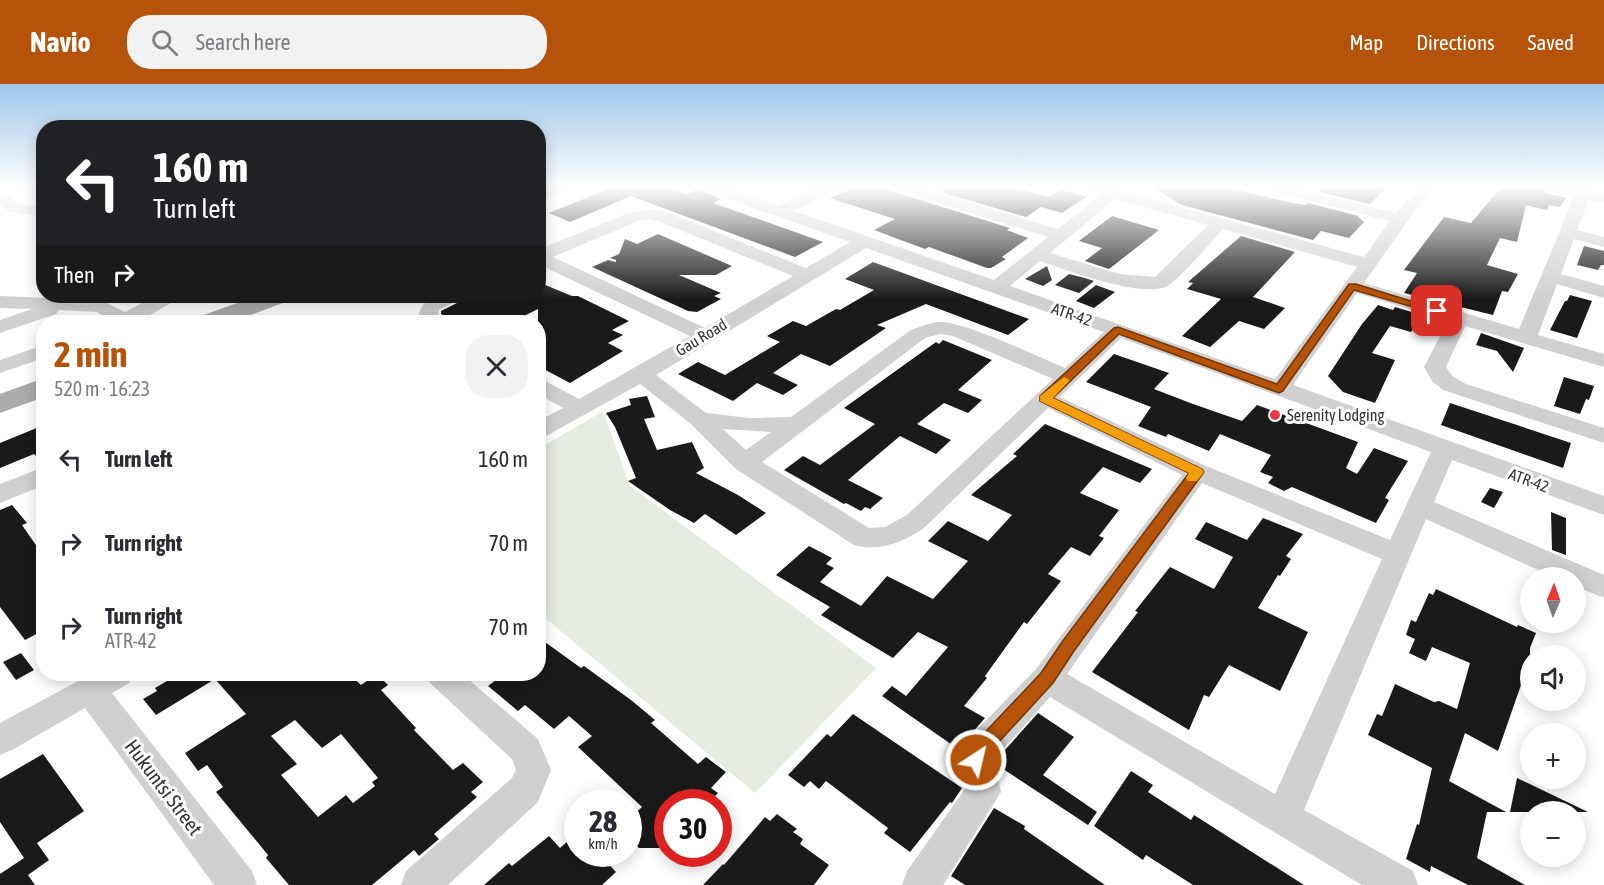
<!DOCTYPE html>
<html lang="en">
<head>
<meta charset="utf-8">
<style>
  body { margin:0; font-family:"Asap Condensed",sans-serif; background:#f2f2f3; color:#2b2b33; height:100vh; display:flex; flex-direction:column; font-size:22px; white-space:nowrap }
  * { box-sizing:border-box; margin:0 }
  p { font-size:20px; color:#7c7c81 }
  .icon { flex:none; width:33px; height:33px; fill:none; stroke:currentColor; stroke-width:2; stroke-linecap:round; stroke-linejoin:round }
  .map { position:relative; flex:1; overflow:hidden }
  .details { position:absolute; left:36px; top:231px; width:510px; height:366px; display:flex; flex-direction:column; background:#fff; border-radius:24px; box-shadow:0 3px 15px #0003 }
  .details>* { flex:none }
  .guide { position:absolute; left:36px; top:36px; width:510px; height:183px; border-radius:24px; box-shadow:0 3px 15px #0003; background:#202124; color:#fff; overflow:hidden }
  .needle { width:39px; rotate:2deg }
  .buttons { position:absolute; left:1520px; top:483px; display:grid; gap:12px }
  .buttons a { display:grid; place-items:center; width:66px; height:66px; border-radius:50%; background:#fff; box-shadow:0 3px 15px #0003; font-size:30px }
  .speed { position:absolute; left:564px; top:705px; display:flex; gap:12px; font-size:30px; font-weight:700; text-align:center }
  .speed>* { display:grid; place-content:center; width:78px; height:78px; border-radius:50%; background:#fff; box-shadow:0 3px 15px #0003; line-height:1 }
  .speed small { font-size:15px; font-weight:400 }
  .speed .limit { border:9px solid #d22; background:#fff; color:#111 }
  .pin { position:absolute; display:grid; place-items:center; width:51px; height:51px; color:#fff; margin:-26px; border-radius:12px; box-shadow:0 3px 9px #0006 }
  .me { position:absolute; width:66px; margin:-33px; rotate:35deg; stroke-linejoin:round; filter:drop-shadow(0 0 4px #0008) }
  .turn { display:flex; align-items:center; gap:21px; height:126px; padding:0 18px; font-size:27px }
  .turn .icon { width:78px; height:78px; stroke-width:2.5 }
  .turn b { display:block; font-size:42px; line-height:51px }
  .then { display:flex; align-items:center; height:57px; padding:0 18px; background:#0003; gap:12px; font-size:22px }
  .round { display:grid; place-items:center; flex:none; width:63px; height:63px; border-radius:24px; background:#f2f2f3 }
  .summary { display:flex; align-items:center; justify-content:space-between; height:102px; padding:0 18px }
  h1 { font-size:36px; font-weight:700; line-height:45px; color:#b45309 }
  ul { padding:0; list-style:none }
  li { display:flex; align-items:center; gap:18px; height:84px; padding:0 18px }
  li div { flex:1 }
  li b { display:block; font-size:22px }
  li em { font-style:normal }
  header { display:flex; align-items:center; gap:36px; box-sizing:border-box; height:84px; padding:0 30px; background:#b45309; color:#fff }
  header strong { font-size:28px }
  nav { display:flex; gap:33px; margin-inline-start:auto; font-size:21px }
  .search { width:420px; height:54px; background:#f2f2f3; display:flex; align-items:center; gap:15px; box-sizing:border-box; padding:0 21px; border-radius:24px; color:#7c7c81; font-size:22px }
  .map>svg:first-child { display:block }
</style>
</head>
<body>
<header>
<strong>Navio</strong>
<div class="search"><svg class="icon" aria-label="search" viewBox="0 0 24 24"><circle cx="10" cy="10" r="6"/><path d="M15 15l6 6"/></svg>Search here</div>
<nav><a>Map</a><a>Directions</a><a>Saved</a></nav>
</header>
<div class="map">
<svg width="1604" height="801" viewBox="0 0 1604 801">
  <rect width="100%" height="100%" fill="#fff"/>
  <path fill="#e6ecdf" d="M603,327L630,402L876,584L755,709L539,529L538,365Z"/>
  <path fill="#1a1a1a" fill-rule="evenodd" d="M613,103H666L687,110L699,105L721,115L713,119L823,158L795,173L631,112L570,138L549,129Z
    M856,103H878L1010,144L1007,146L1028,154L1002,173L1006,175L991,184H987L929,163L925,165L874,146L895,135L830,114Z
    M952,103H1012L1048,113L1061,106L1086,113L1062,129L1041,123L1026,133L941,108Z
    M1152,103H1227L1287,118L1305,121L1308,119L1359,132L1358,133L1364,138L1349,154L1321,147L1313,156L1182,121Z
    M1324,103H1387L1370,120L1319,108Z
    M1501,103H1541L1544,108L1567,114L1559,123L1549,121L1547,126L1526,121L1517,158L1500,154L1487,181L1518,190L1508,208L1502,207L1493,231L1404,209L1417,189L1404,186L1444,133L1471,139Z
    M1112,132L1159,146L1109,185L1085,177L1102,164L1079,157Z
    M658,150L732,182L716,191H679L721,209L714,212L721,215L697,228L688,227L592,183L608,176L616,178V176L610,174L619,170L625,155L637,160Z
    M1241,152L1295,168L1253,213L1285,224L1264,245L1239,237L1210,263L1182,252L1221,215L1187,205L1193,199L1188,198Z
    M1584,162L1604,167V181H1601L1598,186L1577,181Z
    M873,178L1029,235L1008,251L926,220L877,241L886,244L830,282L801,270L773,289L798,301L783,311L757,299L733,317L678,290L698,278L725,291L780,258L767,252L793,237L806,242L836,225L840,226L874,206L845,195Z
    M1047,182L1052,196L1043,202L1025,195Z
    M1069,190L1085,194L1094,197L1079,209L1055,201Z
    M538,198L572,212H578L629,237L612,246L623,251L608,259L623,267L570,299L538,282V225L512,238H455L441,230V227L459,218L463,212H538Z
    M1096,201L1115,208L1094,224L1076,217Z
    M1570,211L1592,217L1577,254L1550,246L1565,217H1567Z
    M1378,221L1393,226L1395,223L1425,232L1411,248L1390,242L1372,269L1395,276L1375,319L1343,308L1328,292L1362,240Z
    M1481,249L1524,264L1513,288L1497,267L1476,261Z
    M943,256L992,276L958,306L982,316L968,329L944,319L917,340L951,356L936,370L900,352L848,396L883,414L870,425L865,423L861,427L846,419L844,420L784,386L803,372L820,381L875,340L844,324L936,258L939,260Z
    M1114,270L1169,289L1154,305L1193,320L1242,337L1257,321L1358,358L1346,384L1357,390L1374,364L1408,377L1385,414L1389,416L1376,439L1292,403L1284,407L1268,399L1273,393L1260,388L1271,371L1220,350L1209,367L1168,350L1166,353L1138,342L1151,323L1086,298Z
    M1564,293L1594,302L1589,316L1586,315L1580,330L1554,322Z
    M647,312L655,333L644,335L657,366L692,358L704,384L696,389L738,411L766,429L736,451L705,430L694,439L670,426L628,397L636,394L615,343L606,329L631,321L629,315Z
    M1450,319L1571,359L1563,384L1441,341Z
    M1045,340L1152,385L1140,399L1103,383L1080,409L1119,426L1099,452L1104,454L1090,472L1071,463L1048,490L1061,497L1027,540L1024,538L985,592L987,594L964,622L985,634L958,665L882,612L892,602L906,612L948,563L918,548L893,574L821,531L830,523L776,491L809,462L832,474L826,480L834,484L820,498L861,522L887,492L933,515L968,477L928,457L948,437L988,457L1012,431L971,411L1017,372L1013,370Z
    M44,341V380L34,370L0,384V359Z
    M1490,404L1503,408L1494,424L1481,418Z
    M12,421L27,439L22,441L40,467L36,469L44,479V546L25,556L0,523V426Z
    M1551,428L1566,434V471L1552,466Z
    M1263,434L1303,450L1286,472L1291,475L1280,492L1278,491L1258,524L1308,548L1280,607L1229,581L1209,613L1204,611L1189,646L1092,588L1138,528L1135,527L1170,483L1214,505L1233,473L1195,455L1206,438L1247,456Z
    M1436,505L1517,543L1518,541L1536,549L1530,564V605L1521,601L1498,667L1465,649L1449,697L1506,728H1487L1477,774L1525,801H1468L1431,782L1430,788L1406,775L1417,740L1419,741L1432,684L1368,651L1377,630L1382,632L1395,600L1434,618L1439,617L1457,625L1470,579L1432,563L1426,577L1409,569L1415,555L1406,551L1411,536L1416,538L1429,509L1433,511Z
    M538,553L581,584L584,582L631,616L655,636L651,639L698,680L706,673L726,688L711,704L718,709L709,718H668V764H639L628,754V736L642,723L578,663L592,652L569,632L554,645L525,621L518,627L488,602L504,590H538Z
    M21,569L34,586L16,596L3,578Z
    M179,590H349L361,601L377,590L388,601L381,606L416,644L414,646L453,686L463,679L483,698L471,708L477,713L434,750L439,755L419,772L414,766L372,801H289L266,774L268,771L216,708L223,703L207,681L198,687L185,669L246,630L215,595L156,631L143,615L157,607L155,604ZM295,636L322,664L341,650L378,694L372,698L375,702L353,719L346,711L318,733L281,691L297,680L271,652Z
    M1038,629L1074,653L1043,691L1097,728L1088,741L997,681L996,676Z
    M853,630L962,704L952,719L950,718L910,768L884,749L888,744L826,697L819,705L810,697L804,703L788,691L827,650L831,653Z
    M43,670L84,727L37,759L49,776L28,791L35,801H0V790L24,774L0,738V695Z
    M1131,687L1153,701L1148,708L1191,736L1194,731L1304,801H1193L1146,771L1143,776L1094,742Z
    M1517,694L1588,728H1510Z
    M994,724L1025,742L1024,745L1105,801H965L951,792Z
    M777,730L797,745L793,748L803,755L800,760L829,781L814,801H703L723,780L724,781L765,733L770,737Z
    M578,748V770H599L616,788L602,801H484L509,779L512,782L549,752L560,764Z"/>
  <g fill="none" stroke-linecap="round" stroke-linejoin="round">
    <path fill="#d0d0d0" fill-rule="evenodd" d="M700,103H722L778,122L819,103H839L837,106L794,127L994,196L1048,153L896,106L894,103H917L1058,145L1101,111L1083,106L1081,103H1105L1364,173L1390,137L1267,106L1265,103H1290L1396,129L1419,103H1435L1406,139L1364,199L1519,245L1574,113L1545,106L1543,103H1572L1604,109V119L1589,116L1577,146L1604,153V163L1574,155L1561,190L1604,202V214L1557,200L1538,251L1604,270V283L1465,242L1446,283L1452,292L1466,300L1604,344V359L1443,306L1433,298L1424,283L1448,237L1357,209L1293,301L1604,412V431L1452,376L1434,418L1604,491V514L1575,502V494H1556L1426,435L1304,726L1413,787L1418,801H1362L1050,613L994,675L1001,708L943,801H902L907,787L965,705L959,676L967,656L1036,585L1182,391L1048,324L925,443C905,458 880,468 854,461L736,385L691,340L640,300L546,352L538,354V337L563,324L538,310V293L579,315L690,252L538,180V166L628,129L650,125L669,129L806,184L850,158L702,106ZM1115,115L1208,141L1155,193L1119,190L1050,169ZM650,135L658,137L793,192L705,244L553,173L638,137ZM1223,145L1357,183L1275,295L1010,202L1040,177C1066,186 1143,215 1167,202C1179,196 1212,157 1223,145ZM866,164L1104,248L1065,284C1038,273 963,236 938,238C929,239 919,243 911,246L791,333L749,334L706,329L656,291ZM940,250L953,252L1053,295L907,431L885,443L869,444L762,378L925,254ZM1121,254L1431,368L1390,456L1206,382L1060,313ZM723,345L771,348L746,366ZM1202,399L1382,475L1275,710L1067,590Z
      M0,108L20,120L44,123V133L9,127L0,121Z
      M0,212L101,216L125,228L155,212H179L176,216L138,238H111L97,228L59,226L56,230L0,249V236L32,225L0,224Z
      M437,212H461L458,216L439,226L438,234L441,238H421L418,234C421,220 425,218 437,212Z
      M44,261V274L0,289V276Z
      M44,383V401L0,419V400Z
      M91,590H134L129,599L112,609L252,787L257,801H214L85,624L12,666L0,671V639Z
      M425,590H462L538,655L551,686L538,718L448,801H401L406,787L512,694L516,686L512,675L430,599Z"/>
    <path fill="#ababab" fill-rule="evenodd" d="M538,103H569L566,107L538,116Z
      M257,212H291L288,217L232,238H197L201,232Z
      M44,294V313L0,329V310Z"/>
  </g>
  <linearGradient id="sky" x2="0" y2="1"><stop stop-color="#9ec6ea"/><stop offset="0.48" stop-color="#fff"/><stop offset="1" stop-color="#fff" stop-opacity="0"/></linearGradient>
  <rect width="1604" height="215" fill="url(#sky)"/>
  <path fill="#b45309" stroke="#753606" stroke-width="1.5" d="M1349,200H1356L1443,227L1437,230L1354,206L1283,307L1279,309L1119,250L1053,314L1202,385L1204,388L1074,567L1053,599L987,671L983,682L976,684L970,682L967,676L973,661L1041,589L1062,558L1189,389L1040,317V312L1114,244L1118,243L1277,300Z"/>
  <path fill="#f59e0b" d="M1064,293L1070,296L1053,314L1202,385L1204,388L1197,397H1188L1186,394L1189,389L1040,317V312Z"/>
  <circle fill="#e63946" stroke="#fff" stroke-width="2" cx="1275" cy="331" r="6"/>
  <g text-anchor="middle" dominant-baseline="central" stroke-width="6" stroke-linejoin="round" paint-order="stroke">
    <g font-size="16" fill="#333" stroke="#fff">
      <text transform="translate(1072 230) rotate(19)">ATR-42</text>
      <text transform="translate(701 253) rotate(-31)">Gau Road</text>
      <text transform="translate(1529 396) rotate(20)">ATR-42</text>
    </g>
    <g font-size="16" fill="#333" stroke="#fff" text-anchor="start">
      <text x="1287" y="331">Serenity Lodging</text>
    </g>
    <g font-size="20" fill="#333" stroke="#fff">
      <text transform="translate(164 703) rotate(53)">Hukuntsi Street</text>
    </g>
  </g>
</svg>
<div class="buttons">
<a><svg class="needle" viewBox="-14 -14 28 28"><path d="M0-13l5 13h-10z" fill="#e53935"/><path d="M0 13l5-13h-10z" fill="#7c7c81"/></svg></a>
<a><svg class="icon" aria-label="sound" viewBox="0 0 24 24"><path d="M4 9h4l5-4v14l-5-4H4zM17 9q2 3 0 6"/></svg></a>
<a>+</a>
<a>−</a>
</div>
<div class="speed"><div>28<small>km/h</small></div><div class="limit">30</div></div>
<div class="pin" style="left:1437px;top:227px;background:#d93025"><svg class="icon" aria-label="arrive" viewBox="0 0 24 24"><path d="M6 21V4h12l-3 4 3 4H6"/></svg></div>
<svg class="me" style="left:976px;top:676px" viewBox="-20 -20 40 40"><circle r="17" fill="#b45309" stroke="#fff" stroke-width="3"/><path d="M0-11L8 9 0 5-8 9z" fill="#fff"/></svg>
<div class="guide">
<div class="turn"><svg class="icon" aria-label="left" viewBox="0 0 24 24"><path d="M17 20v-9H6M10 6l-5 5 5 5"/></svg><div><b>160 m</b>Turn left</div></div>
<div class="then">Then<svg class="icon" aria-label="right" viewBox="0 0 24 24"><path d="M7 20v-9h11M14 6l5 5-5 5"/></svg></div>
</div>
<section class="details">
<div class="summary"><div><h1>2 min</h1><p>520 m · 16:23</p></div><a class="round"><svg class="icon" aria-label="close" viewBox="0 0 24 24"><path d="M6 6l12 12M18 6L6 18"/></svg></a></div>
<ul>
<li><svg class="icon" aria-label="left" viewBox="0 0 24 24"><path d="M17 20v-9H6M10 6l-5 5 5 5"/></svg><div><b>Turn left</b></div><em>160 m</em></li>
<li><svg class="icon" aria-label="right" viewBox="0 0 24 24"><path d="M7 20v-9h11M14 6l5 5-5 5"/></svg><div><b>Turn right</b></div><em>70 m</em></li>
<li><svg class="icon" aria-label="right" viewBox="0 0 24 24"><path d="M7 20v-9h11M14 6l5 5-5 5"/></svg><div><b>Turn right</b><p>ATR-42</p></div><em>70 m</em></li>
</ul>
</section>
</div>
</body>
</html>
